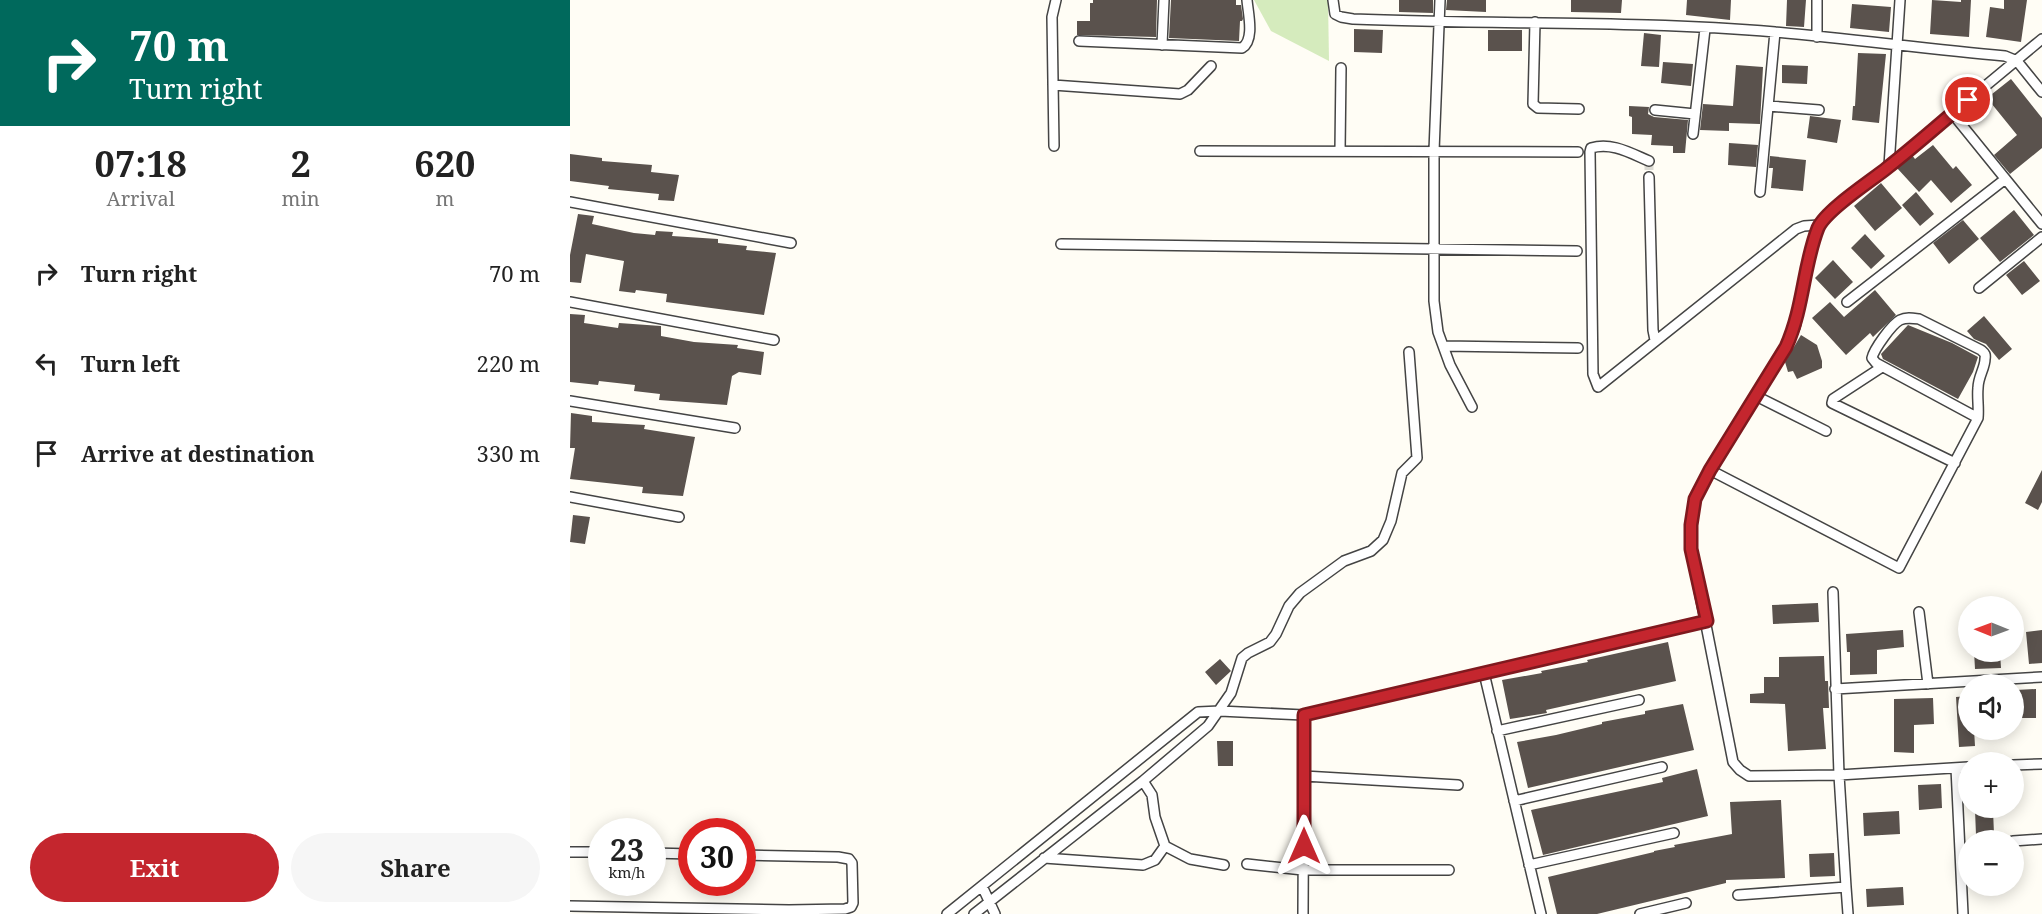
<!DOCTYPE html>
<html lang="en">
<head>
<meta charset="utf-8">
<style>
  body { margin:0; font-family:"Noto Serif",serif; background:#f6f6f6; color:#222; height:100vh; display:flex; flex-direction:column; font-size:22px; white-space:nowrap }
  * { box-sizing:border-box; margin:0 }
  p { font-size:20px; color:#767676 }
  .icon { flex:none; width:33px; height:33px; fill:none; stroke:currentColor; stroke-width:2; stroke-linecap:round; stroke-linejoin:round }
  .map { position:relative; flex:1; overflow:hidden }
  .panel { display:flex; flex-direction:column; background:#fff; width:570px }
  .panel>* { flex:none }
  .banner { background:#00695c; color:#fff; overflow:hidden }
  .needle { width:39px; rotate:271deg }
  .controls { position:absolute; left:1388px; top:596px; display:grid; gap:12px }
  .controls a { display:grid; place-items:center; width:66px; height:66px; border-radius:50%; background:#fff; box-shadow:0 3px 15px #0003; font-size:30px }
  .speed { position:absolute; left:18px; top:818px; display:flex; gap:12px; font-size:30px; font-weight:700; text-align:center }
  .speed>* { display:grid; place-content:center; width:78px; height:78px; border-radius:50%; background:#fff; box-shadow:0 3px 15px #0003; line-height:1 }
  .speed small { font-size:15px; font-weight:400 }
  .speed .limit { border:9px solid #d22; background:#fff; color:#111 }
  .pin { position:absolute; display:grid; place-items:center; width:51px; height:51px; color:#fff; margin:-26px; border:3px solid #fff; border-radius:50%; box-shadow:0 2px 6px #0007 }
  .me { position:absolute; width:66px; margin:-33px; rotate:0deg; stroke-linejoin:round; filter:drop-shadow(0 0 4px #0008) }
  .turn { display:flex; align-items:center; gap:21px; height:126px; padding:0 30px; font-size:27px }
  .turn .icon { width:78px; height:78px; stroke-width:2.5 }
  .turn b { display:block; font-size:42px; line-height:51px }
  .eta { display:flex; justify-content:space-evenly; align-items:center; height:102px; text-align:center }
  .eta b { font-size:36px; font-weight:700; line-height:42px }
  .action { display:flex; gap:12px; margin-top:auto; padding:12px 30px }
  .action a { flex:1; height:69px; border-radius:36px; background:#c4262e; color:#fff; font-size:24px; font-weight:700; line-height:69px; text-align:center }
  .action a+a { background:#f6f6f6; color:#222 }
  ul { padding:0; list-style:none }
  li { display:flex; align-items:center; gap:18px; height:90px; padding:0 30px }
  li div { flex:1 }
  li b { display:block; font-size:22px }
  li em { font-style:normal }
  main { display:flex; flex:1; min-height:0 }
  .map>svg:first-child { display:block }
</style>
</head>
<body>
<main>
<section class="panel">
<div class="banner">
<div class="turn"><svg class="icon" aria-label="right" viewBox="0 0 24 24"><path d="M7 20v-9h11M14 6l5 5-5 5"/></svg><div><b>70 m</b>Turn right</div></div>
</div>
<div class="eta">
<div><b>07:18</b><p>Arrival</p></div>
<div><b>2</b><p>min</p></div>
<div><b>620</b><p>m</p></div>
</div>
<ul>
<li><svg class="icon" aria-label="right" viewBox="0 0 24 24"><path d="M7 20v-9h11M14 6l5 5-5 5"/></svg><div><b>Turn right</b></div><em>70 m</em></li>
<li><svg class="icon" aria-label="left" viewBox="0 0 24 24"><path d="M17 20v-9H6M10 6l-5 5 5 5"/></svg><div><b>Turn left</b></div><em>220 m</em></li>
<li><svg class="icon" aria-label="arrive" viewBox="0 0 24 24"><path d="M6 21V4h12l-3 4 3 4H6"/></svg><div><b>Arrive at destination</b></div><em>330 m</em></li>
</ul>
<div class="action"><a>Exit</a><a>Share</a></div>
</section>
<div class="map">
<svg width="1472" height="914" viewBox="0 0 1472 914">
  <rect width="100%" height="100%" fill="#fffdf5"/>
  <path fill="#d5ebbd" d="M684,0H758L759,61L701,31Z"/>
  <path fill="#5a524d" d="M523,0H587L586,37L507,35V21H520V3H523Z
    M601,0H666V5H671L673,19L672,21H670L669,41L599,38Z
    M829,0H863V13L829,12Z
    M877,0H916V12L876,10Z
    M1001,0H1052L1051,13L1001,12Z
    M1117,0H1161L1160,20L1116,15Z
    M1217,0H1236L1234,27L1216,26Z
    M1362,0L1391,2V0H1401L1399,37L1360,34Z
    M1434,0H1457L1451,42L1416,37L1420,7L1434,9Z
    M1282,4L1321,7L1319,32L1280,28Z
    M784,29L813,30L812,53L784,52Z
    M918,30H952V51H918Z
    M1074,33L1091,35L1089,67L1071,66Z
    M1288,53L1316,54L1309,123L1282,120L1283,106H1285Z
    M1093,62L1123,64L1121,86L1091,83Z
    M1166,65L1193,67L1190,124L1159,123V131L1130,130L1133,104L1163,106Z
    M1212,65L1238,66L1237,84L1212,83Z
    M1441,79L1472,118V148L1440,174L1424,155L1447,135L1417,98Z
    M1059,106L1079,107L1078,114L1084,117L1118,120L1115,153H1103V146L1081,145L1082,135L1062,134V117L1059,116Z
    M1240,116L1271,120L1267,143L1237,138Z
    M1159,143L1188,145L1186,167L1158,165Z
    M1363,145L1383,169L1386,166L1402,185L1381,203L1361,180L1349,192L1327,168L1342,155L1345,159Z
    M0,154L32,158V161L82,165L81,172L109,175L104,201L88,200L89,194L38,189L39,186L0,181Z
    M1200,156L1236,160L1233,191L1201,188L1203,168H1199Z
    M1311,183L1332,208L1305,231L1284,206Z
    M1346,192L1364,214L1350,226L1332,205Z
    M1444,210L1464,235L1430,262L1410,238Z
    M8,214L24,216L22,224L64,233L85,235L86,231L103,232L102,236L148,239V243L177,246L176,250L206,253L194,315L96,302L97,294L66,290L65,293L49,291L54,261L16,254L11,283L0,282V255Z
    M1393,220L1409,239L1379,264L1363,243Z
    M1295,234L1315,256L1301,269L1281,248Z
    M1263,260L1283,282L1265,299L1245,278Z
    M1454,261L1470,281L1452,295L1436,275Z
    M1305,290L1326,315L1303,337L1300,333L1276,355L1242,318L1260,302L1274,317Z
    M0,314L15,315L14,323L48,328L49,323L91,326V336L124,342L168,345L167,348L194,352L191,375L169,372L162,376L157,405L89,400L90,394L64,391L65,385L29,381L28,385L0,382Z
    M1414,316L1442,349L1429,360L1416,344L1404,339L1397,331Z
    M1338,325L1382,343L1408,357L1403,372L1388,399L1313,359L1311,354Z
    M1231,335L1247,345L1252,361V368L1227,379L1223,371L1218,372L1215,362Z
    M1,413L22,416V422L75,425L74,429L125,437L113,496L72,493L73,487L0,479L5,448H0Z
    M1472,470V502L1468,510L1455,503Z
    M3,515L20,517L15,544L0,542Z
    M1248,603L1249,622L1203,624L1202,605Z
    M1333,630L1334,647L1307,650V674L1280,675V652H1277L1276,634Z
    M1472,630V663L1459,664L1456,632Z
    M1098,642L1106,681L976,710L977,713L940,719L932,680L972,673L971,671L1018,662L1017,660Z
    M1404,651H1430L1431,668L1405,669Z
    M1254,656L1255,681H1258L1259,708H1253L1256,749L1218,751L1215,704L1180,703V694L1194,693V677H1209V657Z
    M650,659L661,671L646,685L635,672Z
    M1466,689V718H1446V690Z
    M1398,696V729H1404L1405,746L1389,747L1386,697Z
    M1363,698L1364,724L1344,725V753L1324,752V699Z
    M1113,704L1124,750L958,788L947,742L986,735L1032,724V722L1075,714V711Z
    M647,741H663V766H648Z
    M1127,769L1138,816L973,855L961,810L1093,782L1092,778Z
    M1371,784L1372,808L1349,810L1348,785Z
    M1211,800L1215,878L1156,880V883L1027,914H987L978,877L1084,852V851L1105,847L1104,845L1162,834L1160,802Z
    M1405,810H1423L1424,834L1406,835Z
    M1329,811L1330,834L1294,836L1293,813Z
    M1264,853L1265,876L1240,877L1239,854Z
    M1333,887L1334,905L1297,907L1296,889Z"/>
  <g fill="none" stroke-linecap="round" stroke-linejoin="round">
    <path stroke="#dbdad3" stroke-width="9" stroke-dasharray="9 4.5" stroke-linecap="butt" d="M1079,161V177"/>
    <g stroke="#444" stroke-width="12">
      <path id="street" d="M763,0L765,14L771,17L783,19C924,25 1065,20 1205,32C1282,39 1358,49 1435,56L1447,61L1472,92
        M870,0L864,151V301L868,332L880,365L902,407
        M965,22L963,104L968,108L1009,109
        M1247,37V0
        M509,41L672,48C685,40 678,13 677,0
        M592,45L594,0
        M483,85L610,94L618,90L641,66
        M1199,106L1249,110
        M1085,110L1125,114
        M1382,113L1472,224
        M1123,134L1135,29
        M484,146L482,17L486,0
        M630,151L1008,152
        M770,151L771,68
        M1079,161C1060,153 1042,142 1021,148L1020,152L1023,374L1028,387L1226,229L1234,226L1249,225
        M1319,166L1330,0
        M1079,177L1083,330L1085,340
        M1190,192L1205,32
        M0,202L221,243
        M491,244L1007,251
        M1409,288L1472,237
        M0,302L204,340
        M1277,302L1434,180
        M874,346L1008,348
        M1312,367L1263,399L1262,403L1385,463
        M1186,396L1256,431
        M0,401L165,428
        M1140,470L1329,568L1408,418C1409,407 1407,398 1408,388C1408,377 1415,368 1415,359C1416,353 1414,353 1411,350L1349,319C1342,318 1336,317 1330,320C1322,324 1304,349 1302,358L1306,363L1408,418
        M0,497L109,517
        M1263,592L1269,775L1276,887
        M1349,612L1358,684
        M914,673L971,914
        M1265,689L1472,677
        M927,731L1069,700
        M1443,765L1472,764
        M1398,767L1269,775L1179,776L1170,770L1163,762L1121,549V525L1125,499L1140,470L1216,347L1225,327L1243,243L1249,225L1263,210L1319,166L1472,39
        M1386,768L1393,914
        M734,776L888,785
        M573,781L582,795L585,817L595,846L620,859L654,865
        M944,801L1092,767
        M1443,841L1472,839
        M0,852H32
        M82,853L122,854
        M172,855L268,857L279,859L282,863L283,903L281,907L275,909L219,910V914
        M474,858L573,865L585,860L595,846
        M677,864L733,870H879
        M959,865L1104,833
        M412,886L425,914
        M1168,895L1276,887L1278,914
        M0,906L219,910
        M377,914L628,712L650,711L734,715L1137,621
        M404,914L573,781L638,726L661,693L672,658L678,653L700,642L706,634L719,606L730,593L774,561L801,551L813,540L821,521L832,473L847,458L839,352
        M733,914L734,715
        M1070,914L1116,903"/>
    </g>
    <use href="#street" stroke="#fff" stroke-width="9"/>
  </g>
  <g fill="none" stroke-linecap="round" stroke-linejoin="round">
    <g stroke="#7f191e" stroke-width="15">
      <path id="route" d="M734,846V715L1137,621L1121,549V525L1125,499L1140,470L1216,347C1234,307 1233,266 1248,228C1256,210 1301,181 1317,168C1345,146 1371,123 1398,100"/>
    </g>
    <use href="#route" stroke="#c4262e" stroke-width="10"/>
  </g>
</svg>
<div class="controls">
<a><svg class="needle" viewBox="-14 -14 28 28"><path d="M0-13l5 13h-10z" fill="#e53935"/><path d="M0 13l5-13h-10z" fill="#767676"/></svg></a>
<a><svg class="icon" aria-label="sound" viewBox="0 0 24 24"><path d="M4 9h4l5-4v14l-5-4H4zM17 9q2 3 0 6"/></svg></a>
<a>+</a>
<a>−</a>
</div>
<div class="speed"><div>23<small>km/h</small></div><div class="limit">30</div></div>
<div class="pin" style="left:1398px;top:100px;background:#d93025"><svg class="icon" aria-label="arrive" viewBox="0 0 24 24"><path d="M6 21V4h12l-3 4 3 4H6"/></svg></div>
<svg class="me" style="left:734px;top:846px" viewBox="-20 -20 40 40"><path d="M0-17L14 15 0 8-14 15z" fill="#c4262e" stroke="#fff" stroke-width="4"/></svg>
</div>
</main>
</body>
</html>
